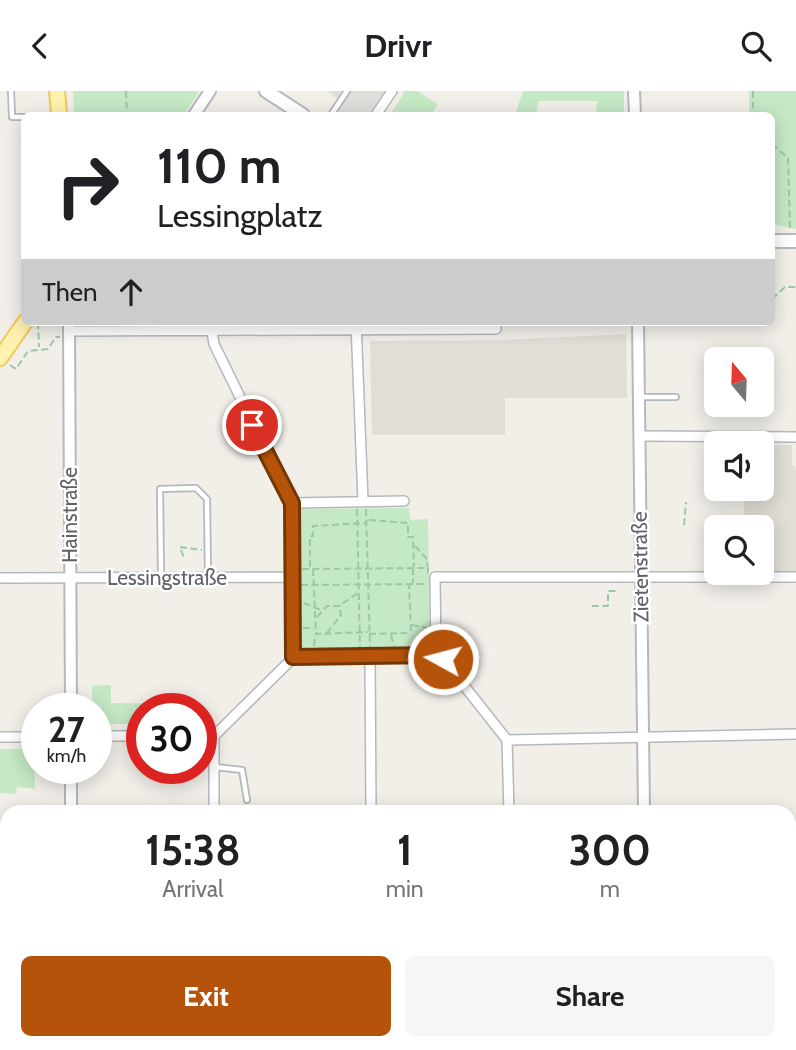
<!DOCTYPE html>
<html lang="en">
<head>
<meta charset="utf-8">
<style>
  body { margin:0; font-family:Cabin,sans-serif; background:#f6f6f6; color:#202124; height:100vh; display:flex; flex-direction:column; font-size:26px; white-space:nowrap }
  * { box-sizing:border-box; margin:0 }
  p { font-size:23px; color:#757577 }
  .icon { flex:none; width:38px; height:38px; fill:none; stroke:currentColor; stroke-width:2; stroke-linecap:round; stroke-linejoin:round }
  .map { position:relative; flex:1; overflow:hidden }
  .details { position:absolute; left:0px; top:714px; width:796px; height:245px; display:flex; flex-direction:column; background:#fff; border-radius:21px 21px 0 0; box-shadow:0 4px 18px #0003 }
  .details>* { flex:none }
  .hud { position:absolute; left:21px; top:21px; width:754px; height:214px; border-radius:10px; box-shadow:0 4px 18px #0003; background:#fff; color:#202124; overflow:hidden }
  .needle { width:46px; rotate:341deg }
  .controls { position:absolute; left:704px; top:256px; display:grid; gap:14px }
  .controls a { display:grid; place-items:center; width:70px; height:70px; border-radius:10px; background:#fff; box-shadow:0 4px 18px #0003; font-size:35px }
  .speed { position:absolute; left:21px; top:602px; display:flex; gap:14px; font-size:35px; font-weight:700; text-align:center }
  .speed>* { display:grid; place-content:center; width:91px; height:91px; border-radius:50%; background:#fff; box-shadow:0 4px 18px #0003; line-height:1 }
  .speed small { font-size:18px; font-weight:400 }
  .speed .limit { border:10px solid #d22; background:#fff; color:#111 }
  .pin { position:absolute; display:grid; place-items:center; width:60px; height:60px; color:#fff; margin:-30px; border:4px solid #fff; border-radius:50%; box-shadow:0 2px 7px #0007 }
  .me { position:absolute; width:77px; margin:-38px; rotate:277deg; stroke-linejoin:round; filter:drop-shadow(0 0 5px #0008) }
  .turn { display:flex; align-items:center; gap:24px; height:147px; padding:0 21px; font-size:32px }
  .turn .icon { width:91px; height:91px; stroke-width:2.5 }
  .turn b { display:block; font-size:49px; line-height:60px }
  .then { display:flex; align-items:center; height:66px; padding:0 21px; background:#0003; gap:14px; font-size:26px }
  .eta { display:flex; justify-content:space-evenly; align-items:center; height:119px; text-align:center }
  .eta b { font-size:42px; font-weight:700; line-height:49px }
  .cta { display:flex; gap:14px; margin-top:auto; padding:14px 21px }
  .cta a { flex:1; height:80px; border-radius:10px; background:#b45309; color:#fff; font-size:28px; font-weight:700; line-height:80px; text-align:center }
  .cta a+a { background:#f6f6f6; color:#202124 }
  header { display:flex; justify-content:space-between; align-items:center; height:91px; padding:0 21px; background:#fff; font-size:32px; font-weight:700 }
  .map>svg:first-child { display:block }
</style>
</head>
<body>
<header><svg class="icon" aria-label="back" viewBox="0 0 24 24"><path d="M15 5l-7 7 7 7"/></svg>Drivr<svg class="icon" aria-label="search" viewBox="0 0 24 24"><circle cx="10" cy="10" r="6"/><path d="M15 15l6 6"/></svg></header>
<div class="map">
<svg width="796" height="959" viewBox="0 0 796 959">
  <rect width="100%" height="100%" fill="#f1efe8"/>
  <path fill="#e0deda" d="M327,0H384L369,24H326L337,7Z"/>
  <path fill="#e1ded6" d="M626,243L627,307H505V344H372L370,250L505,249Z
    M761,354H792V374L796,378V480H761V436H744V397H761Z
    M789,811H796V894L789,895Z
    M658,952H786L787,958L658,959Z"/>
  <path fill="#c5e8c5" d="M73,0H196L199,1L184,24H74Z
    M405,0H417L438,13L431,24H390Z
    M523,0H624V24H596L597,10H538L536,24H515Z
    M749,0H796V138L772,133V24H749Z
    M409,417L410,429L428,428L430,557L299,560L297,418Z
    M111,594V612L198,613V618H142V633H96V618H92V595Z
    M0,658H34L35,698L17,696L16,703L0,702Z"/>
  <g fill="none" stroke-linecap="round" stroke-linejoin="round">
    <g stroke="#b5b8bc" stroke-width="8">
      <path id="service" d="M11,0L12,26H24
        M331,24L347,0
        M639,306H676
        M161,485L160,398L196,397L207,408L208,486
        M215,676L242,679L247,709"/>
    </g>
    <g stroke="#b5b8bc" stroke-width="12">
      <path id="minor" d="M376,24L392,0
        M356,231L363,410
        M69,240L496,238V231
        M212,240L214,253L292,412
        M639,345L796,346
        M292,412L294,566
        M292,412L404,410
        M0,487L293,486
        M436,563L435,486H796
        M436,563L443,568L507,649L509,721
        M370,565L371,721
        M294,566L436,563
        M96,645H142
        M201,645H214
        M0,646H37
        M507,649L796,643
        M214,721V645L294,566
        M789,798H796
        M0,803H7
        M789,906H796
        M216,952V959
        M373,952L374,959
        M512,952V959"/>
    </g>
    <g stroke="#b5b8bc" stroke-width="14">
      <path id="tertiary" d="M634,0L635,24
        M194,24L210,0
        M69,231L71,618
        M638,231L644,721
        M71,677V721
        M71,952V959
        M647,952V959"/>
    </g>
    <g stroke="#b6babf" stroke-width="16">
      <path id="secondary" d="M266,0L303,24
        M772,150H796"/>
    </g>
    <g stroke="#f2c960" stroke-width="18">
      <path id="primary" d="M57,0L59,24
        M0,267L25,231"/>
    </g>
    <path stroke="#9cc7a9" stroke-width="2" stroke-dasharray="7 3.5" stroke-linecap="butt" d="M126,0L127,24
      M753,0V24
      M742,23H752
      M772,53L788,67L790,138
      M772,208L785,196H796
      M38,231L39,256
      M10,274L16,278L28,260L48,258L56,246H60
      M357,418L360,556
      M366,418L370,556
      M369,429L408,432V446H413L414,476
      M684,434L686,411
      M415,455L426,467L428,476
      M180,456L202,459
      M181,459L184,467
      M712,470V477
      M310,476V445H313V435L366,432
      M413,477V492
      M302,478L428,477V482
      M313,478L316,543L368,541
      M301,494L425,493
      M304,512L321,519
      M592,515H608V500H616
      M317,526L327,515H339L358,502
      M412,534L427,537
      M303,537H314
      M327,542L341,524L339,515
      M369,543L407,542L411,539L409,494
      M391,544L394,555
      M314,555L315,544"/>
    <use href="#service" stroke="#fff" stroke-width="4.5"/>
    <use href="#minor" stroke="#fff" stroke-width="9"/>
    <use href="#tertiary" stroke="#fff" stroke-width="10"/>
    <use href="#secondary" stroke="#fff" stroke-width="12"/>
    <use href="#primary" stroke="#fff2af" stroke-width="14"/>
  </g>
  <g fill="none" stroke-linecap="round" stroke-linejoin="round">
    <g stroke="#753606" stroke-width="18">
      <path id="route" d="M252,334L292,412L293,566L436,564L443,568"/>
    </g>
    <use href="#route" stroke="#b45309" stroke-width="12"/>
  </g>
  <g text-anchor="middle" dominant-baseline="central" stroke-width="5" stroke-linejoin="round" paint-order="stroke">
    <g font-size="21" fill="#5f6368" stroke="#fff">
      <text transform="translate(69 424) rotate(-90)">Hainstraße</text>
      <text transform="translate(640 476) rotate(-91)">Zietenstraße</text>
      <text x="167" y="486">Lessingstraße</text>
    </g>
  </g>
</svg>
<div class="controls">
<a><svg class="needle" viewBox="-14 -14 28 28"><path d="M0-13l5 13h-10z" fill="#e53935"/><path d="M0 13l5-13h-10z" fill="#757577"/></svg></a>
<a><svg class="icon" aria-label="sound" viewBox="0 0 24 24"><path d="M4 9h4l5-4v14l-5-4H4zM17 9q2 3 0 6"/></svg></a>
<a><svg class="icon" aria-label="search" viewBox="0 0 24 24"><circle cx="10" cy="10" r="6"/><path d="M15 15l6 6"/></svg></a>
</div>
<div class="speed"><div>27<small>km/h</small></div><div class="limit">30</div></div>
<div class="pin" style="left:252px;top:334px;background:#d93025"><svg class="icon" aria-label="arrive" viewBox="0 0 24 24"><path d="M6 21V4h12l-3 4 3 4H6"/></svg></div>
<svg class="me" style="left:443px;top:568px" viewBox="-20 -20 40 40"><circle r="17" fill="#b45309" stroke="#fff" stroke-width="3"/><path d="M0-11L8 9 0 5-8 9z" fill="#fff"/></svg>
<div class="hud">
<div class="turn"><svg class="icon" aria-label="right" viewBox="0 0 24 24"><path d="M7 20v-9h11M14 6l5 5-5 5"/></svg><div><b>110 m</b>Lessingplatz</div></div>
<div class="then">Then<svg class="icon" aria-label="ahead" viewBox="0 0 24 24"><path d="M12 20V5M6 11l6-6 6 6"/></svg></div>
</div>
<section class="details">
<div class="eta">
<div><b>15:38</b><p>Arrival</p></div>
<div><b>1</b><p>min</p></div>
<div><b>300</b><p>m</p></div>
</div>
<div class="cta"><a>Exit</a><a>Share</a></div>
</section>
</div>
</body>
</html>
